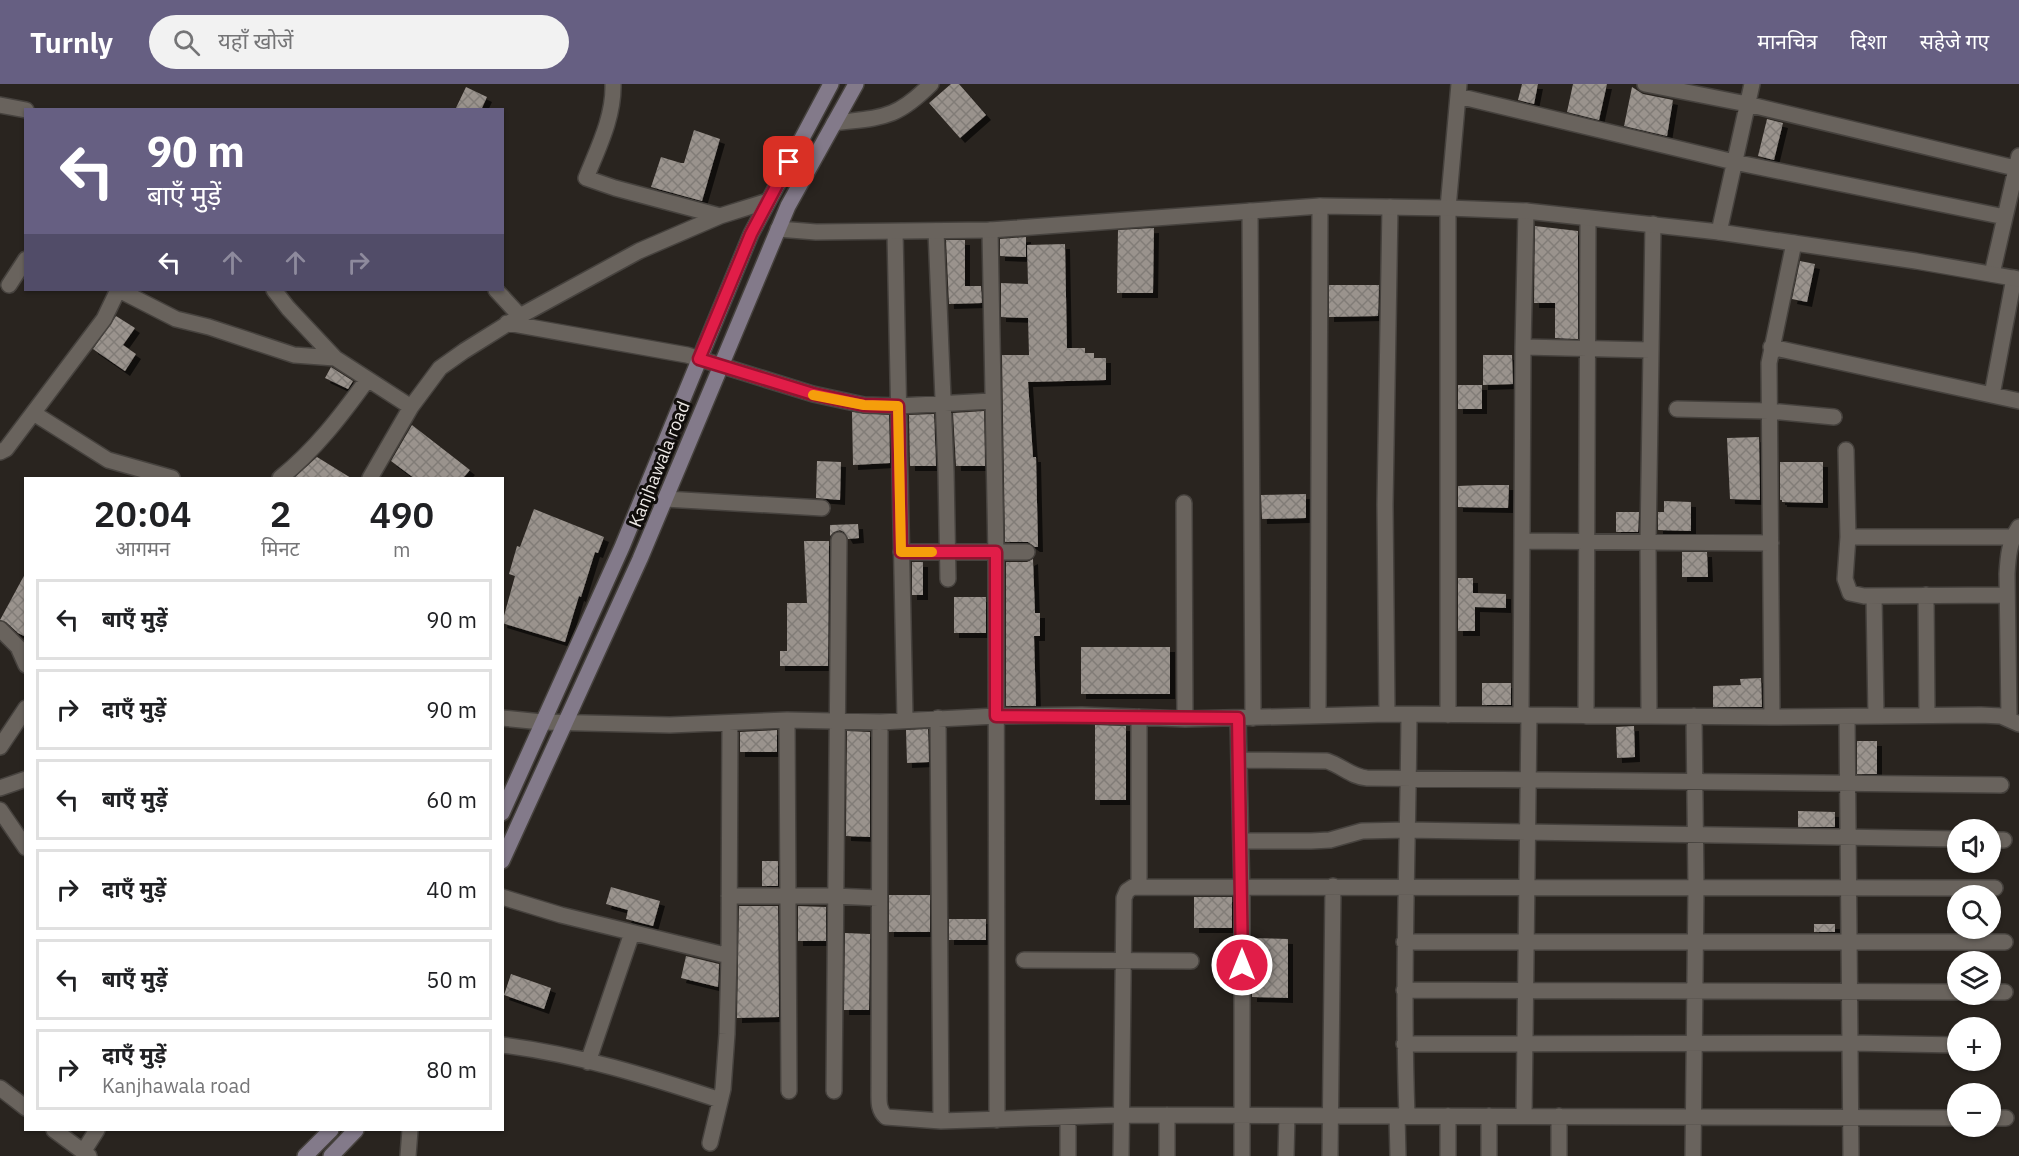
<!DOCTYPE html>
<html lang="hi">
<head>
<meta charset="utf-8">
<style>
  body { margin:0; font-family:"IBM Plex Sans","Noto Sans Devanagari",sans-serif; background:#f2f2f2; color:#202124; height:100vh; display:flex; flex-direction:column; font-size:22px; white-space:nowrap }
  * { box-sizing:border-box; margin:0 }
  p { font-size:20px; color:#757577 }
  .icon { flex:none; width:33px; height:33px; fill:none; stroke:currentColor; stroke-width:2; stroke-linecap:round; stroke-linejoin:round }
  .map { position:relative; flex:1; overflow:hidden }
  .drawer { position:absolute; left:24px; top:393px; width:480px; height:654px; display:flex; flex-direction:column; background:#fff; border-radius:0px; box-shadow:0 2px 4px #0004 }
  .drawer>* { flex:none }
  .top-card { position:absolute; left:24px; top:24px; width:480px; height:183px; border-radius:0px; box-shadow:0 2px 4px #0004; background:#665f82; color:#fff; overflow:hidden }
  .buttons { position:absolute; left:1947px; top:735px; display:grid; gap:12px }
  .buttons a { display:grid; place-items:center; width:54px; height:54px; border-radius:50%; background:#fff; box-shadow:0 2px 4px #0004; font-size:30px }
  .pin { position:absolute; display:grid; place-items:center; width:51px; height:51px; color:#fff; margin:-26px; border-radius:12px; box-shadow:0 3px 9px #0006 }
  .me { position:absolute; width:66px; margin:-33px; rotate:0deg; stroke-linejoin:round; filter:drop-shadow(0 0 4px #0008) }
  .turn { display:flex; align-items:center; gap:21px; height:126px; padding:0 24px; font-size:27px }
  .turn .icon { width:78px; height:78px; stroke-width:2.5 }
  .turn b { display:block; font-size:42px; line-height:51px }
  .lanes { display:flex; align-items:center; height:57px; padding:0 24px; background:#0003; justify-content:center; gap:30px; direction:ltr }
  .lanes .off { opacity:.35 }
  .eta { display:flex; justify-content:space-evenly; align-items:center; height:102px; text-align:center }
  .eta b { font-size:36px; font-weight:600; line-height:42px }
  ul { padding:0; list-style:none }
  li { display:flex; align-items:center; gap:18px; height:81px; margin:0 12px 9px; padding:0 12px; border:3px solid #e0e0e0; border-radius:0px }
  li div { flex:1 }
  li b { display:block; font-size:22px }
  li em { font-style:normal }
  header { display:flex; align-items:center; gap:36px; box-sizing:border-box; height:84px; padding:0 30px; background:#665f82; color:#fff }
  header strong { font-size:28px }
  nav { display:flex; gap:33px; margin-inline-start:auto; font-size:21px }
  .search { width:420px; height:54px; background:#f2f2f2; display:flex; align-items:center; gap:15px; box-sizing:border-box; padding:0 21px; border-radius:33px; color:#757577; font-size:22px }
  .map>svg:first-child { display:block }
</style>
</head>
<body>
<header>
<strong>Turnly</strong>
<div class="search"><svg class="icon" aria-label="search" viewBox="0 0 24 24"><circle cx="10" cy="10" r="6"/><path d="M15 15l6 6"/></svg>यहाँ खोजें</div>
<nav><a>मानचित्र</a><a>दिशा</a><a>सहेजे गए</a></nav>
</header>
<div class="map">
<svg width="2019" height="1072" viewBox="0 0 2019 1072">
  <defs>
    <pattern id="building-cross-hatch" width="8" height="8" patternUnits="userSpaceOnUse" patternTransform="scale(1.5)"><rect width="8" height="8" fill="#9a938d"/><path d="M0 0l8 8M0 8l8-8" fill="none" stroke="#817c77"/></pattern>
    <filter id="shadow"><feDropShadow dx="5" dy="5" stdDeviation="0" flood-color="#0009"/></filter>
  </defs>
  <rect width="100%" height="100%" fill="#29241f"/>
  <path fill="url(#building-cross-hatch)" filter="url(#shadow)" d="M951,0H959L986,31L960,54L929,19Z
    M1522,0H1538L1534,20L1518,16Z
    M1573,0H1607L1599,36L1567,28Z
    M466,3L487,13L481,26H455Z
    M1632,3L1643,10L1673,16L1667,52L1624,42Z
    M1767,35L1783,39L1774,76L1758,72Z
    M694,46L720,55L702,117L651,103L661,73L681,79H684Z
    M1535,142L1578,147V255L1555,254V219H1534Z
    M1154,144L1153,209H1117L1118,146Z
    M1026,153V173L1000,172V155Z
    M946,156H965V202H981L982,219L949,220Z
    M1065,160L1067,264H1085V269H1094V274H1106V296L1028,298L1033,373H1036L1038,463H1035L1028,458H1005L1002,271H1029L1028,234L1001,233V199L1028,200L1027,161Z
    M1800,177L1815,180L1807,218L1792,215Z
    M1329,201H1379L1378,232L1329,233Z
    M116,232L135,244L123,261L136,270L125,287L93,265Z
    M1483,271H1512L1513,300L1483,301Z
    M331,283L353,297L348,305L325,294Z
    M1458,301H1482V325H1458Z
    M984,327L985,382H956L953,329Z
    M852,328L889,331L890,379L853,381Z
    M934,330L936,382H910L909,331Z
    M412,341L470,386L463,394H414L391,377Z
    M1759,353L1760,416L1730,415L1727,354Z
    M317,373L351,394H294Z
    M817,377L841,378L840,416L816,414Z
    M1780,378H1823V419L1782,418V416H1780Z
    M1481,401H1509L1508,424L1458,423V402Z
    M1306,410V434L1262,435L1261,411Z
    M1664,417L1691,418V447L1658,446V428H1664Z
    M534,425L604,453L598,469L595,468L581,513L579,512L565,558L502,539L515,492L509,490L517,462L520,463Z
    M1616,428H1639L1638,448H1616Z
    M858,440L859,454L848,455L844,448L840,446L834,448L830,452V441Z
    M804,457H829L828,582H780V567H787V519H807Z
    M1682,468H1707L1708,493H1682Z
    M1033,475L1035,529H1040V552H1034L1036,622H1006V478H1027Z
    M912,478H923V511H912Z
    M26,488V553L18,549L6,538L0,536Z
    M1458,494H1473V509L1506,510V524L1475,523V547H1458Z
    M954,513H986V549H954Z
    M1081,563H1170V610H1081Z
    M1761,594L1762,623H1713V602L1741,601L1740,595Z
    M1482,599H1511V621H1482Z
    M1095,641L1126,642V716H1095Z
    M1634,642L1635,673L1617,674L1616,643Z
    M928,645L929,678L907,679L906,646Z
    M777,646V668H740V648Z
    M847,647L870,648V753L846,752Z
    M1857,657H1877V690H1857Z
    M1798,727L1835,728V743H1798Z
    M762,777H778V802H762Z
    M611,803L660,817L653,842L626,835L628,826L606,820Z
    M889,811H930V848H889Z
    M1194,813H1232V844H1194Z
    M739,822H778L779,933L737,934Z
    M798,822L826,823V857H798Z
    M949,835H986V856H949Z
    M1814,840H1835V848H1814Z
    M845,849L870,850L869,926H844Z
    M1252,854L1288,855V914L1252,913Z
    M686,872L719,880L718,903L681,894Z
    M511,890L551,904L544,925L504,911Z"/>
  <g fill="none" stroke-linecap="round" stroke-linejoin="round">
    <g stroke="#46423e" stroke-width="18">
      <path id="minor" d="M613,0C614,33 598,64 586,94L615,104L720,132
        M1645,0L1747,20L2019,85
        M1458,12L1734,78L2005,133
        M0,21L26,26
        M834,39C882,33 895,36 931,0
        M1250,127L1253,634
        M990,146L996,472L997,1036
        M936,147L946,387L948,495
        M895,148L905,635
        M1719,148L1752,0
        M1992,190L2019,72
        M9,201L26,175
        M119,206L176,235L209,243L294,271L335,274
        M274,206L288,224L335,274L411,323
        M496,206L520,232
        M507,239L687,271L813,310L864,321L898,322L992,317
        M1523,263L1650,266
        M1771,263L2019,317
        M1992,311L2014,194
        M1677,325L1769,327L1834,333
        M35,330L108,376L172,394
        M1846,366L1848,453L1845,495L1850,509L1864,512L2007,511
        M0,368L6,365L104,235L118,206
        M280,394C315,366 341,332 367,296
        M370,394L411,323L440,284L464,267L520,232L639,167L720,132L768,117
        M665,415L822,424
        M1184,419L1185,635
        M1848,453H2013
        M1522,457L1771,459
        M901,468H1027
        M1926,511L1927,632
        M1874,512L1876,632
        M0,545L18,563L26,581
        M1387,630L1385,421L1390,123
        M1448,631V124L1459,0
        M1521,631L1523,263L1526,127
        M1318,632L1320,122
        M1586,632L1588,134
        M1649,632L1648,458L1653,140
        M1139,633V802
        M1772,633L1769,279L1794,159
        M1847,633L1851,1072
        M502,634L542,638L670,641L787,636L880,638L996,632L1082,631L1185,635L1387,630L1772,633L1981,631L2001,632L2019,640
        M938,634L941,1037
        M1238,634L1242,813V1072
        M2009,635L2007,490C2008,473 2009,458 2019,443
        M787,636L789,1007
        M880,638L879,1007C879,1017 878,1026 886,1033L941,1037L1121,1031L1958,1034
        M0,663L26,624
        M1240,676L1327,677C1342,682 1352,693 1367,694L2001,701
        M0,704L26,695
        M0,726L26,764
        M1990,756H2004
        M1241,757H1311L1330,756L1362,747L1407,746L1958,755
        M729,812H834L878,814
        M502,813L561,831L729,872
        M1404,858H2005
        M1024,876L1191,877
        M1404,906L1958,908
        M1990,908H2005
        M1404,960L1850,959L1958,961
        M502,961C577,970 650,993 720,1016
        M588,978L632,849
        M0,1004L26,1024
        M834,1007L839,456
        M1167,1031V1072
        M1397,1032L1398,1072
        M1407,1032C1402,898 1408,765 1409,631
        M1448,1032V1072
        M1524,1032L1529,631
        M1068,1033V1072
        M1990,1034H2006
        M54,1046L89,1072
        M710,1059L723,1005L727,950L729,872L730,639
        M83,1068L97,1046
        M1121,1072L1124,814L1127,807L1133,803L1995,804
        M1286,1072L1287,1032
        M1330,1072L1333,802
        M1489,1072V1032
        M1559,1072V1032
        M1693,1072L1696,803L1694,632"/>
    </g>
    <g stroke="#46423e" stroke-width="18">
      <path id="tertiary" d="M778,145L816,148L990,146L1320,122L1448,124L1526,127L1719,148L1916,177L2019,195
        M408,1072L410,1046"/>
    </g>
    <g stroke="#46423e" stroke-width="18">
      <path id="secondary" d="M502,729L622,463L751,150L831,0
        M502,777L640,475L788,122L856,0
        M305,1072L331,1046
        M331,1072L356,1046"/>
    </g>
    <use href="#minor" stroke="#69635d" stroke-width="15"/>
    <use href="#tertiary" stroke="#69635d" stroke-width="15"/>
    <use href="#secondary" stroke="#837a8a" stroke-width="15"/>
  </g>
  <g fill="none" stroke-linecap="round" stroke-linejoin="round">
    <g stroke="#92132f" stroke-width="15">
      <path id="route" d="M789,78L751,150L699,275L813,310L864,321L898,322L901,468H996V632L1238,634L1242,881"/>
    </g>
    <use href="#route" stroke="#e11d48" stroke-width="10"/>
    <path stroke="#f59e0b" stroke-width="10" d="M813,311L864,321L898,322L901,468H932"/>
  </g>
  <g text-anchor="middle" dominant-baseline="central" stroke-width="6" stroke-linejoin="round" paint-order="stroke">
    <g font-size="18" fill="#ede9e6" stroke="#100d0b">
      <text transform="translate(659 380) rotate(-68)">Kanjhawala road</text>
    </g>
  </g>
</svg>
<div class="buttons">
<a><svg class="icon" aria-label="sound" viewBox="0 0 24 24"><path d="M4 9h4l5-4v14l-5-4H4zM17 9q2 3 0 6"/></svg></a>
<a><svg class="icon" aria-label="search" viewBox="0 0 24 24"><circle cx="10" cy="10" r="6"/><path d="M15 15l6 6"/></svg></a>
<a><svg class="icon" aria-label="layers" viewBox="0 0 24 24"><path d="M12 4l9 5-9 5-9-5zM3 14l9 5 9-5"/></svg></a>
<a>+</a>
<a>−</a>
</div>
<div class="pin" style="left:789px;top:78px;background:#d93025"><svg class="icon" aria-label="arrive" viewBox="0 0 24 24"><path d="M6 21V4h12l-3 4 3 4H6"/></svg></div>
<svg class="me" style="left:1242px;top:881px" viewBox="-20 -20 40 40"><circle r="17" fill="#e11d48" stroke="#fff" stroke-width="3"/><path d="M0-11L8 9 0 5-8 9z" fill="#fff"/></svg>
<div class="top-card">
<div class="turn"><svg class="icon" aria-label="left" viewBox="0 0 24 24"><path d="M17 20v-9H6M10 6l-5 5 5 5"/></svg><div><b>90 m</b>बाएँ मुड़ें</div></div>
<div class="lanes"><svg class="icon" aria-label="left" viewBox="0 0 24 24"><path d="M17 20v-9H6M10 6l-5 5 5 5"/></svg><svg class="icon off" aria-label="ahead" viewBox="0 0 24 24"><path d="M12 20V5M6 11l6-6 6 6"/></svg><svg class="icon off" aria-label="ahead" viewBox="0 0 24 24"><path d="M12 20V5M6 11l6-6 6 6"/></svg><svg class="icon off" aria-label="right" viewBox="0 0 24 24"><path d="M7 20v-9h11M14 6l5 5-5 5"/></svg></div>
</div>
<section class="drawer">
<div class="eta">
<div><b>20:04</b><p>आगमन</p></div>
<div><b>2</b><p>मिनट</p></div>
<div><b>490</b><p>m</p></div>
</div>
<ul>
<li><svg class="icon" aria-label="left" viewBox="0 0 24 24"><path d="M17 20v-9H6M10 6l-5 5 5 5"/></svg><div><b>बाएँ मुड़ें</b></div><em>90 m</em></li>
<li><svg class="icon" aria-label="right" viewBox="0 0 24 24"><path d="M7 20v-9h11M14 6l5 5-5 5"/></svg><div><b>दाएँ मुड़ें</b></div><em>90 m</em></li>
<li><svg class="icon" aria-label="left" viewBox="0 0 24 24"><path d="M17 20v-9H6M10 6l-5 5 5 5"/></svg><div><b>बाएँ मुड़ें</b></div><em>60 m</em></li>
<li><svg class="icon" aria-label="right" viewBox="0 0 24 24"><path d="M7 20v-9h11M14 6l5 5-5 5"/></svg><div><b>दाएँ मुड़ें</b></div><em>40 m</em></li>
<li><svg class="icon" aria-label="left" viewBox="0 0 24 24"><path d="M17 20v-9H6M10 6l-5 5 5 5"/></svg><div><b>बाएँ मुड़ें</b></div><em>50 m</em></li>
<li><svg class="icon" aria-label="right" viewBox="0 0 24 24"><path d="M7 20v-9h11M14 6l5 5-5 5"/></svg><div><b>दाएँ मुड़ें</b><p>Kanjhawala road</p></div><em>80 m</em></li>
</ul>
</section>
</div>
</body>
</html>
